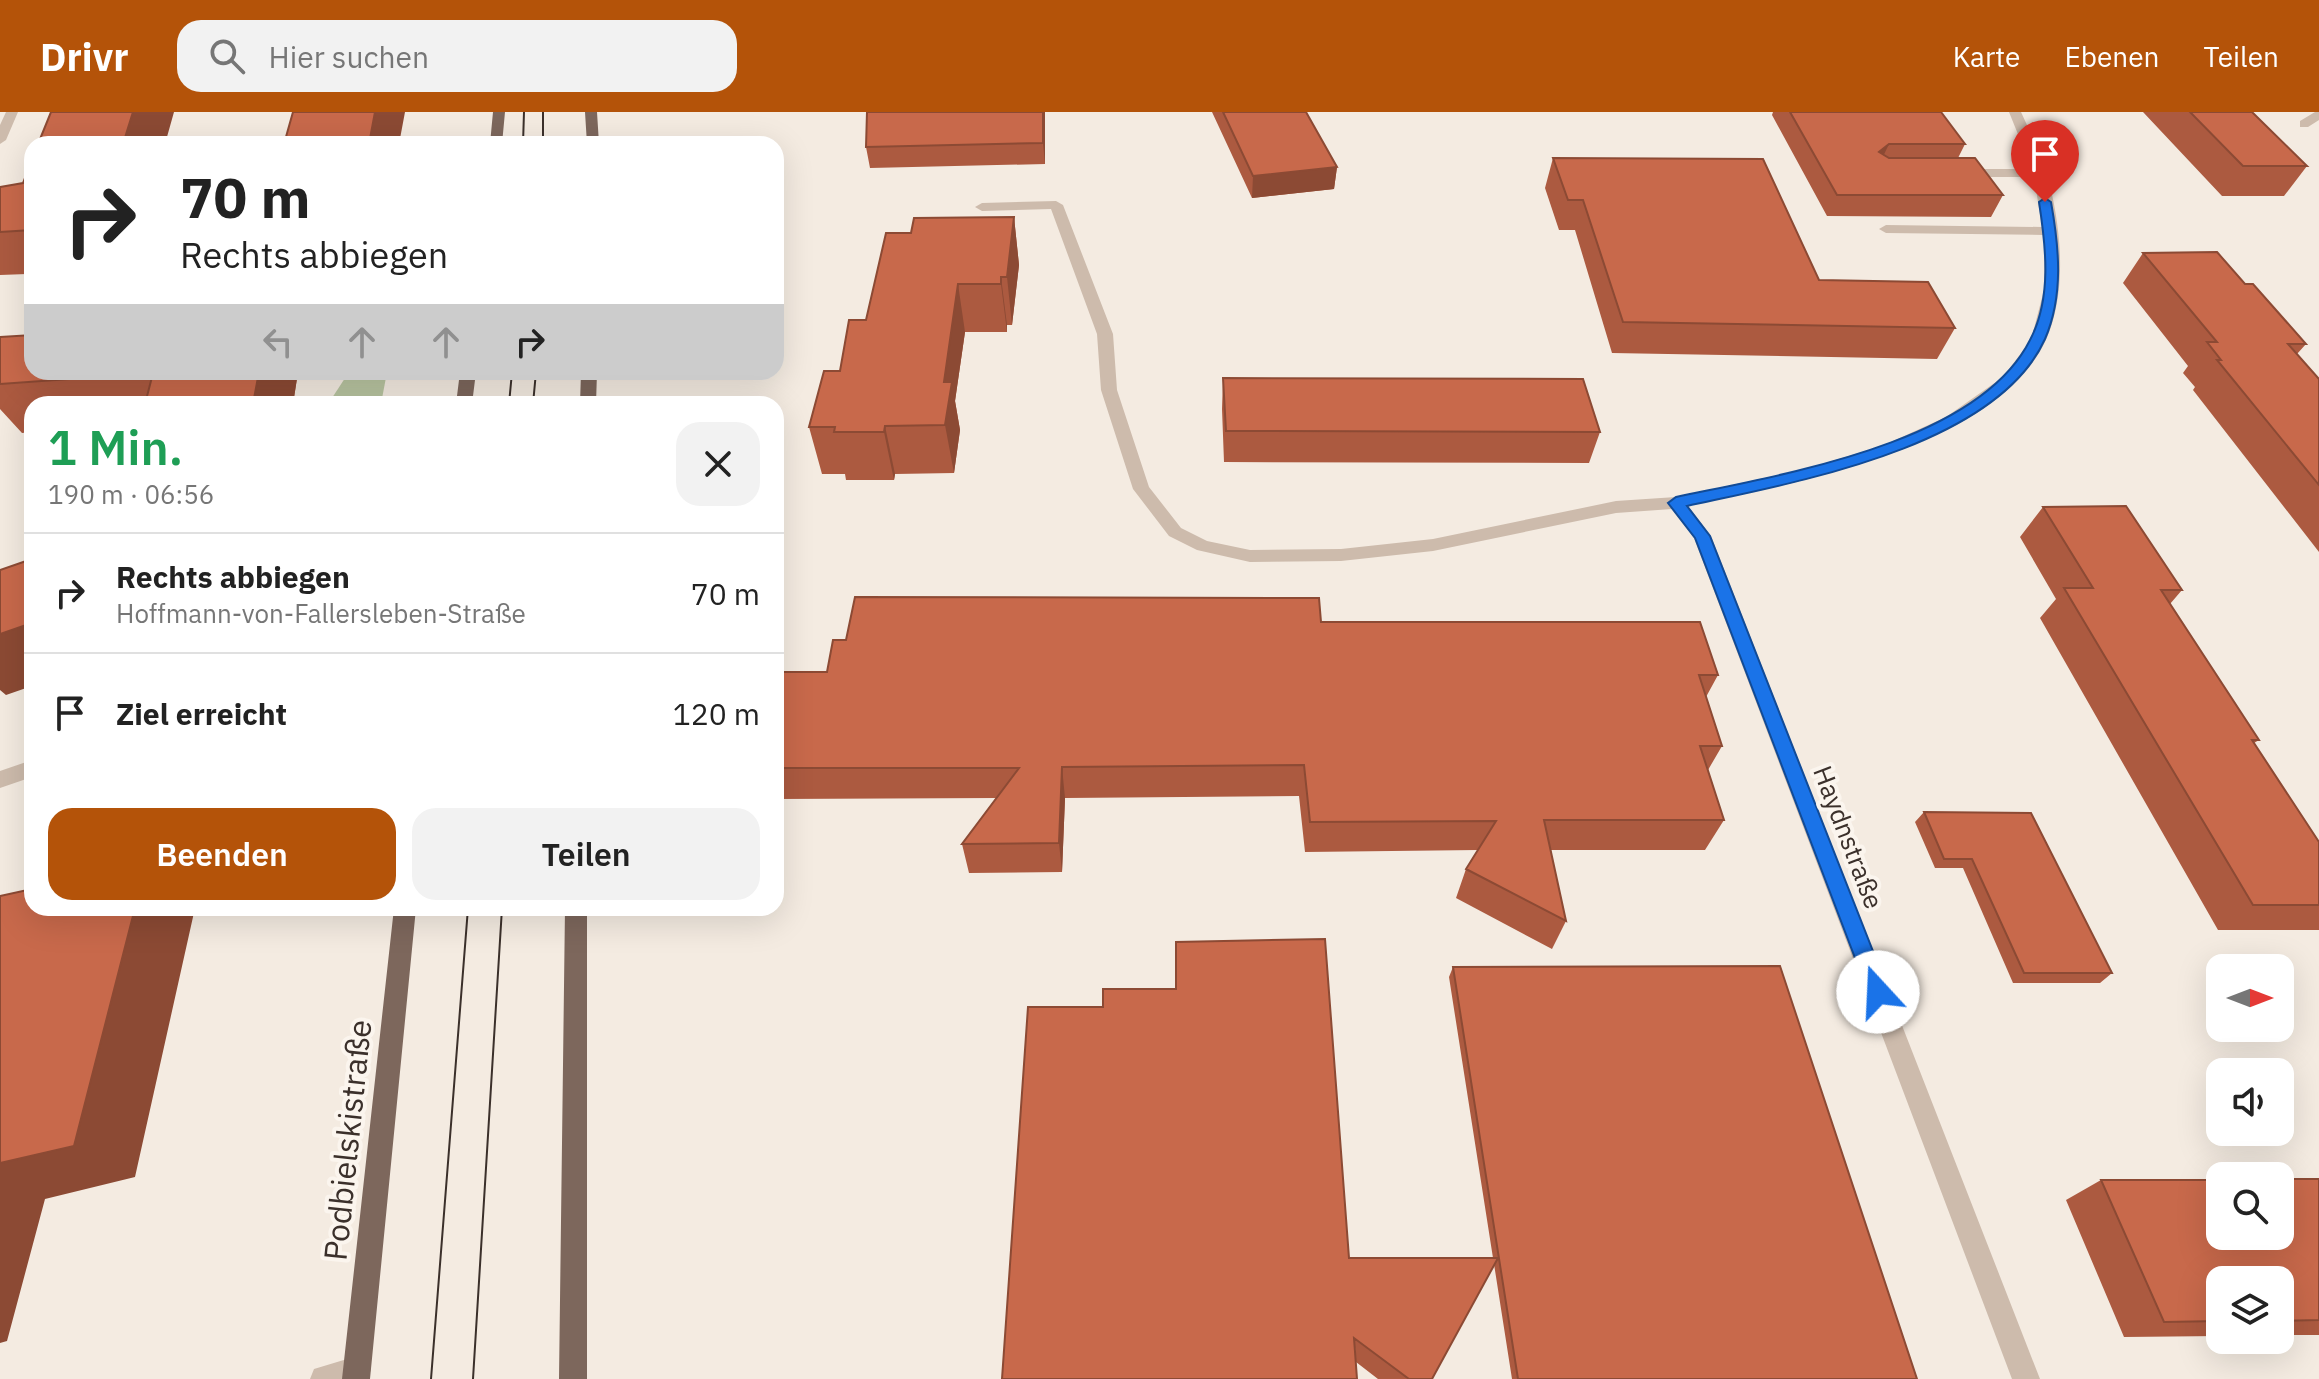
<!DOCTYPE html>
<html lang="de">
<head>
<meta charset="utf-8">
<style>
  body { margin:0; font-family:"IBM Plex Sans",sans-serif; background:#f2f2f2; color:#222; height:100vh; display:flex; flex-direction:column; font-size:30px; white-space:nowrap }
  * { box-sizing:border-box; margin:0 }
  p { font-size:26px; color:#767676 }
  .icon { flex:none; width:44px; height:44px; fill:none; stroke:currentColor; stroke-width:2; stroke-linecap:round; stroke-linejoin:round }
  .map { position:relative; flex:1; overflow:hidden }
  .side { position:absolute; left:24px; top:284px; width:760px; height:520px; display:flex; flex-direction:column; background:#fff; border-radius:24px; box-shadow:0 8px 32px #0002 }
  .side>* { flex:none }
  .hud { position:absolute; left:24px; top:24px; width:760px; height:244px; border-radius:24px; box-shadow:0 8px 32px #0002; background:#fff; color:#222; overflow:hidden }
  .needle { width:52px; rotate:90deg }
  .buttons { position:absolute; left:2206px; top:842px; display:grid; gap:16px }
  .buttons a { display:grid; place-items:center; width:88px; height:88px; border-radius:16px; background:#fff; box-shadow:0 8px 32px #0002; font-size:40px }
  .pin { position:absolute; display:grid; place-items:center; width:68px; height:68px; color:#fff; margin:-82px -34px; border-radius:50% 50% 50% 0; rotate:-45deg; box-shadow:0 0 8px #0007 }
  .pin .icon { rotate:45deg }
  .me { position:absolute; width:88px; margin:-44px; rotate:340deg; stroke-linejoin:round; filter:drop-shadow(0 0 6px #0008) }
  .turn { display:flex; align-items:center; gap:28px; height:168px; padding:0 24px; font-size:36px }
  .turn .icon { width:104px; height:104px; stroke-width:2.5 }
  .turn b { display:block; font-size:56px; line-height:68px }
  .lanes { display:flex; align-items:center; height:76px; padding:0 24px; background:#0003; justify-content:center; gap:40px; direction:ltr }
  .lanes .off { opacity:.35 }
  .round { display:grid; place-items:center; flex:none; width:84px; height:84px; border-radius:24px; background:#f2f2f2 }
  .headline { display:flex; align-items:center; justify-content:space-between; height:136px; padding:0 24px }
  h1 { font-size:48px; font-weight:600; line-height:60px; color:#1e9e55 }
  .primary-button { display:flex; gap:16px; margin-top:auto; padding:16px 24px }
  .primary-button a { flex:1; height:92px; border-radius:24px; background:#b45309; color:#fff; font-size:32px; font-weight:600; line-height:92px; text-align:center }
  .primary-button a+a { background:#f2f2f2; color:#222 }
  ul { padding:0; list-style:none }
  li { display:flex; align-items:center; gap:24px; height:120px; padding:0 24px; border-top:2px solid #e0e0e0 }
  li div { flex:1 }
  li b { display:block; font-size:30px }
  li em { font-style:normal }
  header { display:flex; align-items:center; gap:48px; box-sizing:border-box; height:112px; padding:0 40px; background:#b45309; color:#fff }
  header strong { font-size:38px }
  nav { display:flex; gap:44px; margin-inline-start:auto; font-size:28px }
  .search { width:560px; height:72px; background:#f2f2f2; display:flex; align-items:center; gap:20px; box-sizing:border-box; padding:0 28px; border-radius:24px; color:#767676; font-size:30px }
  .map>svg:first-child { display:block }
</style>
</head>
<body>
<header>
<strong>Drivr</strong>
<div class="search"><svg class="icon" aria-label="search" viewBox="0 0 24 24"><circle cx="10" cy="10" r="6"/><path d="M15 15l6 6"/></svg>Hier suchen</div>
<nav><a>Karte</a><a>Ebenen</a><a>Teilen</a></nav>
</header>
<div class="map">
<svg width="2319" height="1267" viewBox="0 0 2319 1267">
  <rect width="100%" height="100%" fill="#f4ebe1"/>
  <path fill="#b8c4a0" d="M349,260H387L381,292H332V286Z"/>
  <g fill="none" stroke-linecap="round" stroke-linejoin="round">
    <path fill="#cdbbac" fill-rule="evenodd" d="M6,0H18L6,28L0,32V13Z
      M2009,0H2021C2030,20 2041,41 2047,62C2061,113 2068,178 2046,228C1996,336 1792,371 1688,394L1711,424L2040,1267H2012L1694,426L1672,397L1616,401L1433,439L1341,449L1250,450L1197,438L1169,424L1133,377L1101,278L1097,222L1051,97L982,99L975,95L982,91L1056,89L1063,93L1113,222L1117,278L1149,375L1181,416L1207,429L1250,438L1341,437L1433,427L1616,389L1676,385L1802,358L1882,334L1946,305L2003,265L2031,228L2044,178V123L1886,121L1879,117L1886,113L2042,115L2034,65H1959L1952,61L1959,57H2032Z
      M2315,0H2319V8L2308,15H2300V9Z
      M32,648V665L0,676V659Z
      M357,1244L367,1248L371,1258L367,1267H310L314,1257Z"/>
    <path fill="#7d675c" fill-rule="evenodd" d="M493,0H505L502,32H490Z
      M585,0H597L599,32H587Z
      M460,260H476L472,292H456Z
      M581,260H597L596,292H580Z
      M394,796H416L370,1267H342Z
      M565,796H587V1267H559Z"/>
    <path stroke="#3b302b" stroke-width="2" d="M543,0V32
      M523,32L524,0
      M509,292L512,260
      M533,292L536,260
      M431,1267L468,796
      M473,1267L502,796"/>
  </g>
  <path fill="#ac5a40" d="M867,0H1045V52L870,56L866,35Z
    M1212,0H1306L1337,55L1334,77L1252,86Z
    M1773,0H1941L1965,32L1958,46L2003,83L1991,105L1827,104L1772,3Z
    M2143,0H2252L2307,54L2284,84H2222Z
    M1553,46L1819,168L1955,216L1937,247L1612,241L1575,118H1559L1545,76Z
    M32,48V165L30,166L27,162L0,163V75L23,71Z
    M1014,105L1019,153L1012,213H1007V220H965L955,289L960,318L954,361L895,362L894,368H846L845,362H822L809,315L840,259L911,121Z
    M2143,141L2245,172L2306,232L2297,242L2319,267V440L2193,278L2195,275L2183,261L2188,254L2123,171Z
    M0,225L32,260H298L293,292H32V320L22,321L0,297Z
    M1223,266L1600,320L1589,351L1224,350L1222,297Z
    M2043,395L2182,478L2170,492L2259,628L2254,631L2319,730V818H2218L2040,506L2056,487L2020,425Z
    M1321,510L1718,563L1706,585L1722,634L1708,658L1724,708L1705,738H1550L1566,809L1552,837L1456,786L1466,757L1478,738L1305,740L1299,684L1065,686L1062,760L969,761L962,732L996,686L776,687V560H827Z
    M1924,700L2112,861L2100,871H2013L1963,756H1935L1915,710Z
    M1453,855L1917,1267H1512L1494,1152L1432,1267H1378L1356,1250L1349,1146H1493L1449,865Z
    M2319,1067V1223H2280V1168H2220V1224L2124,1225L2066,1088L2101,1068Z"/>
  <path fill="#8c4a34" d="M133,0H174L165,32H123Z
    M375,0H405L399,32H369Z
    M1043,0H1045V52L1043,31Z
    M1889,32L1879,53V40Z
    M1337,55L1334,77L1252,86L1253,64Z
    M1014,105L1019,153L1012,213L1007,165Z
    M1001,165L1007,213V220L1001,172Z
    M958,172L965,220L955,289L960,318L954,361L945,313L944,270Z
    M259,260H298L293,292H253Z
    M885,314L895,362L894,368L884,320Z
    M32,511V574L6,583L0,578V522Z
    M1062,655L1065,686L1062,760L1059,731Z
    M135,796H195L135,1065L45,1087L7,1229L0,1231V1051Z"/>
  <path fill="#c8694b" stroke="#8c4a34" stroke-width="2" d="M51,0H133L123,32H38Z
    M293,0H375L369,32H284Z
    M867,0H1043V31L866,35Z
    M1223,0H1306L1337,55L1253,64Z
    M1790,0H1941L1965,32H1889L1879,40L1889,46H1975L2003,83H1837Z
    M2190,0H2252L2307,54H2243Z
    M1553,46L1763,47L1819,168L1928,170L1955,216L1623,210L1583,88H1568Z
    M32,48V118L0,120V75L23,71Z
    M1014,105L1007,165H1001V172H958L944,270H952L945,313L885,314L884,320H834L835,315H809L824,259H840L849,208H866L886,121H911L914,106Z
    M2217,140L2245,172H2253L2306,232H2288L2319,267V373L2217,248H2221L2207,230H2217L2143,141Z
    M32,223V260H259L253,292H145L153,261L0,272V225Z
    M1223,266L1583,267L1600,320L1226,319Z
    M2126,394L2182,478H2161L2259,628H2252L2319,730V793H2253L2064,476H2093L2043,395Z
    M32,447V511L0,522V458Z
    M855,485L1319,486L1321,510H1700L1718,563H1699L1722,634H1700L1724,708H1544L1566,809L1466,757L1496,709L1310,710L1304,653L1062,655L1059,731L962,732L1019,656H776V560H827L833,528H846Z
    M1924,700L2031,701L2112,861H2024L1972,747H1944Z
    M32,777V796H135L74,1034L0,1051V784Z
    M1325,827L1349,1146H1498L1432,1267H1409L1354,1226L1357,1267H1002L1028,895H1103V877H1176V830Z
    M1780,854L1917,1267H1518L1453,855Z
    M2280,1067H2319V1208L2280,1209V1168H2220V1209L2164,1210L2101,1068H2220V1124H2280Z"/>
  <path fill="#1a73e8" stroke="#114b97" stroke-width="2" d="M2045,86L2051,90C2059,135 2064,183 2045,227C1996,336 1791,371 1687,394L1710,424L1889,880L1886,887L1878,890L1871,887L1868,880L1695,426L1668,391L1676,385C1779,363 1978,332 2030,228C2052,186 2046,135 2039,90Z"/>
  <g text-anchor="middle" dominant-baseline="central" stroke-width="8" stroke-linejoin="round" paint-order="stroke">
    <g font-size="26" fill="#3b302b" stroke="#fbf5ee">
      <text transform="translate(1849 725) rotate(69)">Haydnstraße</text>
    </g>
    <g font-size="32" fill="#3b302b" stroke="#fbf5ee">
      <text transform="translate(347 1028) rotate(-84)">Podbielskistraße</text>
    </g>
  </g>
</svg>
<div class="buttons">
<a><svg class="needle" viewBox="-14 -14 28 28"><path d="M0-13l5 13h-10z" fill="#e53935"/><path d="M0 13l5-13h-10z" fill="#767676"/></svg></a>
<a><svg class="icon" aria-label="sound" viewBox="0 0 24 24"><path d="M4 9h4l5-4v14l-5-4H4zM17 9q2 3 0 6"/></svg></a>
<a><svg class="icon" aria-label="search" viewBox="0 0 24 24"><circle cx="10" cy="10" r="6"/><path d="M15 15l6 6"/></svg></a>
<a><svg class="icon" aria-label="layers" viewBox="0 0 24 24"><path d="M12 4l9 5-9 5-9-5zM3 14l9 5 9-5"/></svg></a>
</div>
<div class="pin" style="left:2045px;top:90px;background:#d93025"><svg class="icon" aria-label="arrive" viewBox="0 0 24 24"><path d="M6 21V4h12l-3 4 3 4H6"/></svg></div>
<svg class="me" style="left:1878px;top:880px" viewBox="-20 -20 40 40"><circle r="19" fill="#fff"/><path d="M0-13L10 11 0 6-10 11z" fill="#1a73e8"/></svg>
<div class="hud">
<div class="turn"><svg class="icon" aria-label="right" viewBox="0 0 24 24"><path d="M7 20v-9h11M14 6l5 5-5 5"/></svg><div><b>70 m</b>Rechts abbiegen</div></div>
<div class="lanes"><svg class="icon off" aria-label="left" viewBox="0 0 24 24"><path d="M17 20v-9H6M10 6l-5 5 5 5"/></svg><svg class="icon off" aria-label="ahead" viewBox="0 0 24 24"><path d="M12 20V5M6 11l6-6 6 6"/></svg><svg class="icon off" aria-label="ahead" viewBox="0 0 24 24"><path d="M12 20V5M6 11l6-6 6 6"/></svg><svg class="icon" aria-label="right" viewBox="0 0 24 24"><path d="M7 20v-9h11M14 6l5 5-5 5"/></svg></div>
</div>
<section class="side">
<div class="headline"><div><h1>1 Min.</h1><p>190 m · 06:56</p></div><a class="round"><svg class="icon" aria-label="close" viewBox="0 0 24 24"><path d="M6 6l12 12M18 6L6 18"/></svg></a></div>
<ul>
<li><svg class="icon" aria-label="right" viewBox="0 0 24 24"><path d="M7 20v-9h11M14 6l5 5-5 5"/></svg><div><b>Rechts abbiegen</b><p>Hoffmann-von-Fallersleben-Straße</p></div><em>70 m</em></li>
<li><svg class="icon" aria-label="arrive" viewBox="0 0 24 24"><path d="M6 21V4h12l-3 4 3 4H6"/></svg><div><b>Ziel erreicht</b></div><em>120 m</em></li>
</ul>
<div class="primary-button"><a>Beenden</a><a>Teilen</a></div>
</section>
</div>
</body>
</html>
